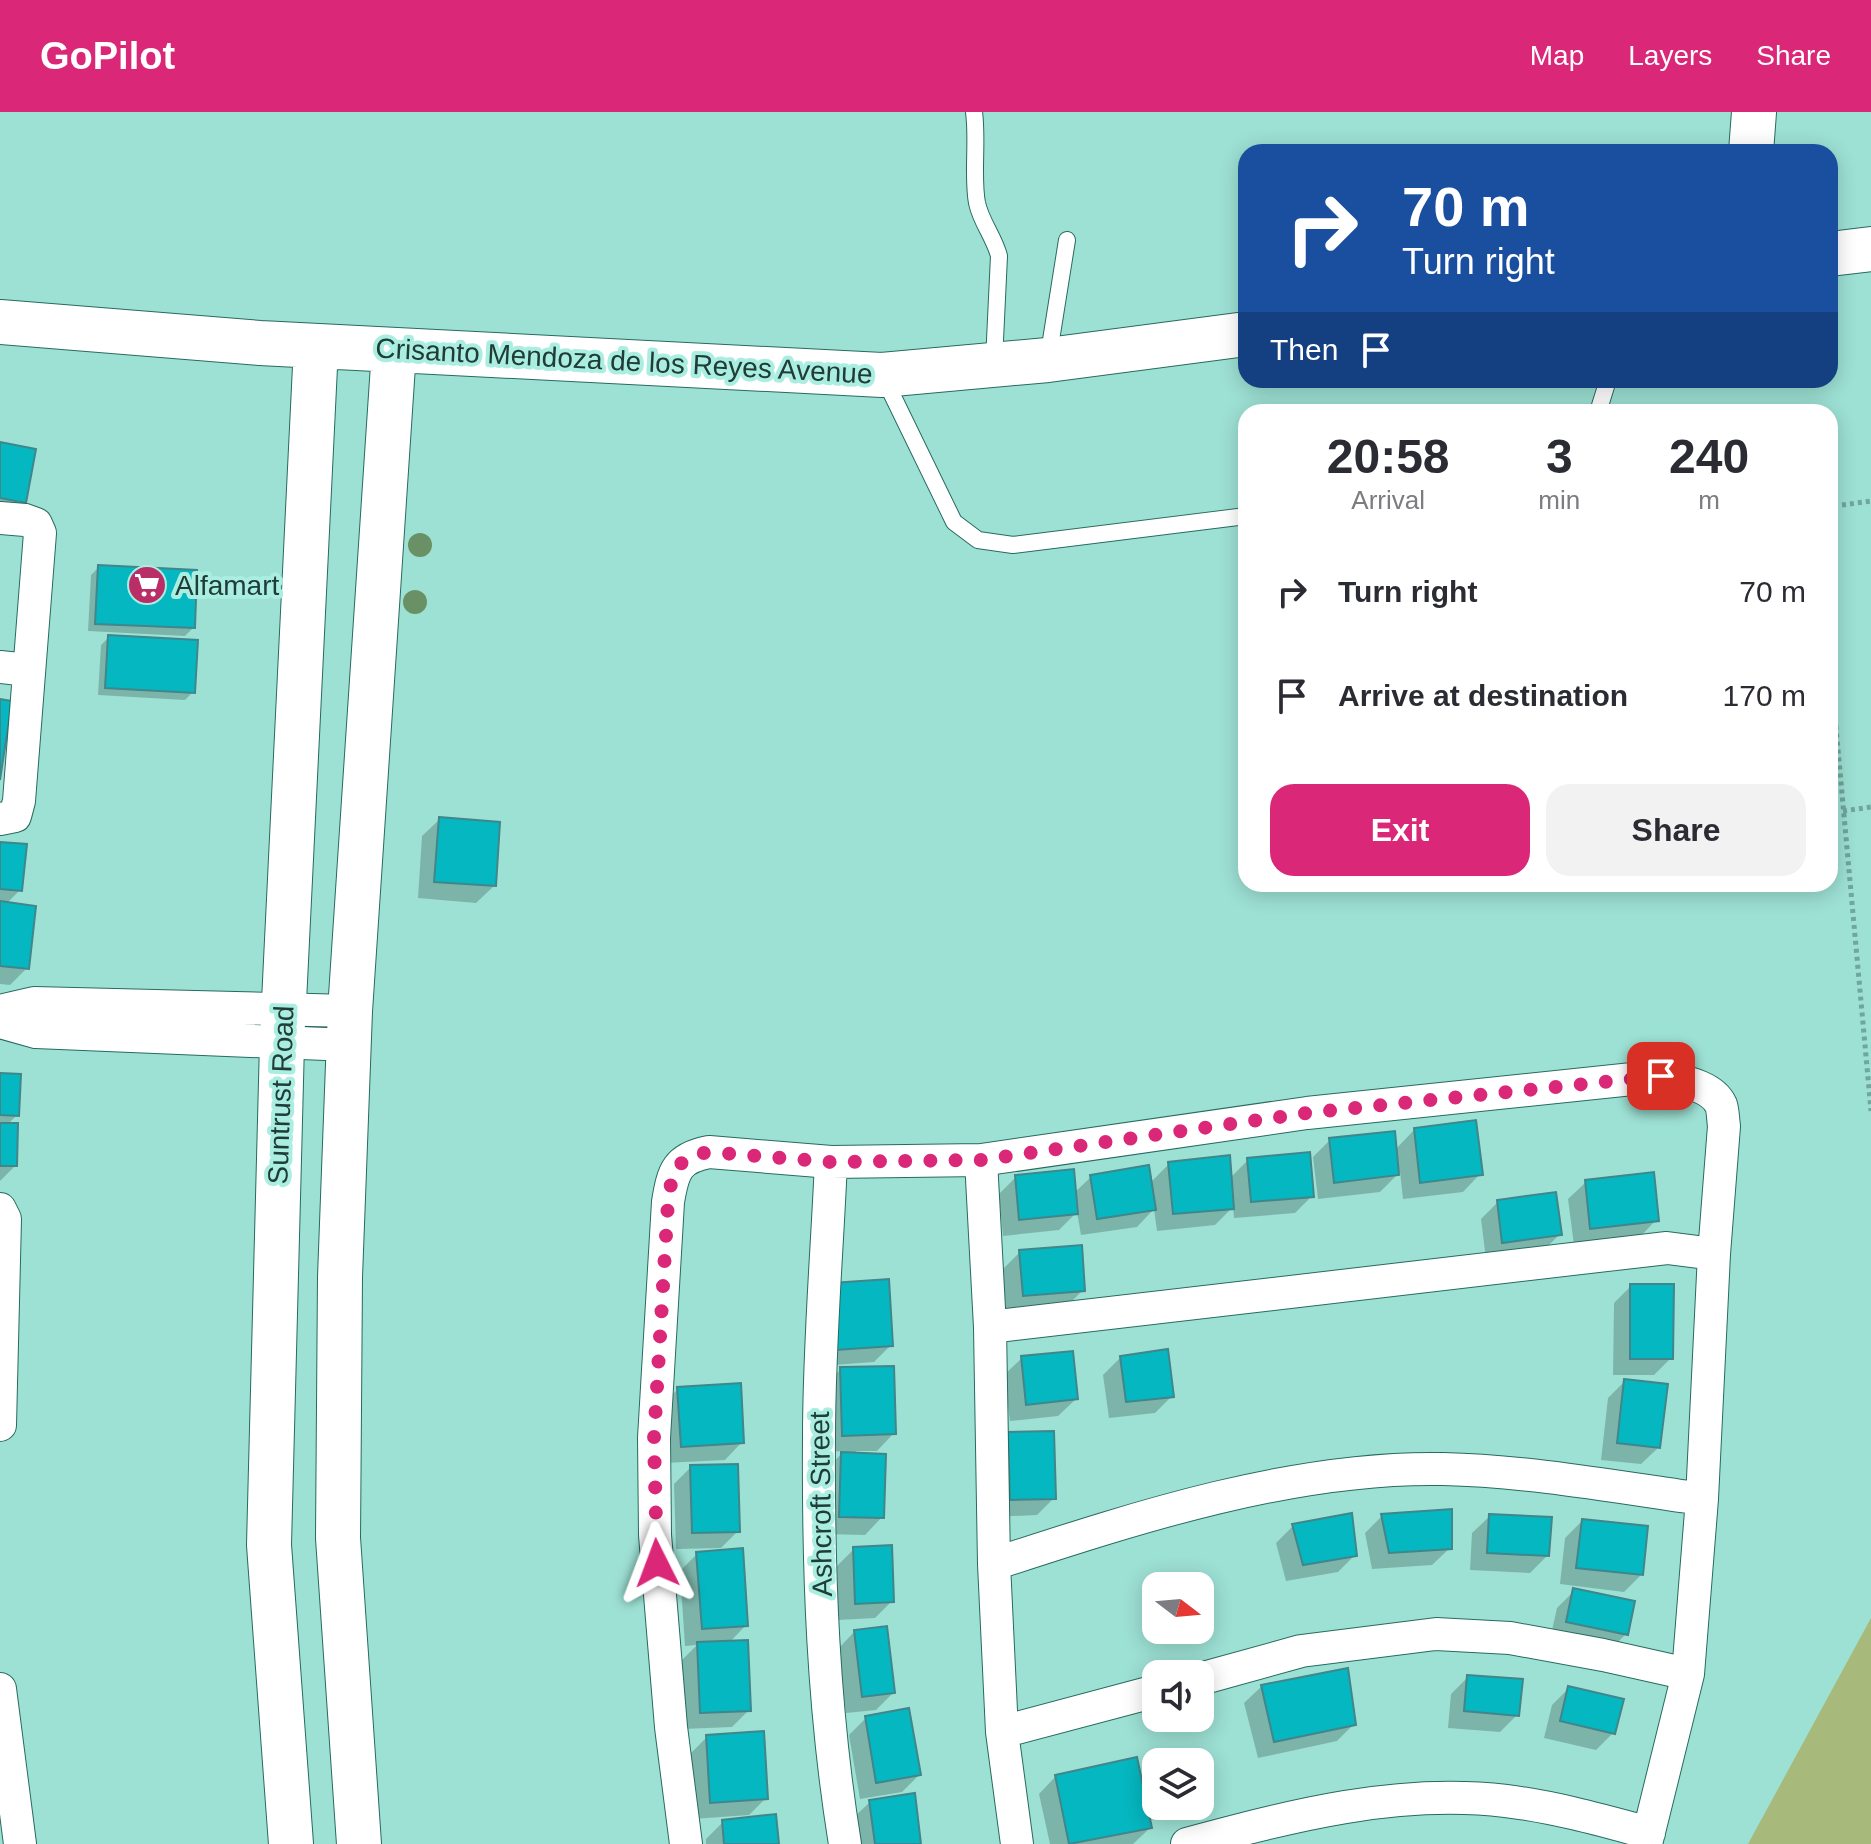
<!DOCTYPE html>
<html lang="en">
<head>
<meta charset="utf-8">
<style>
  body { margin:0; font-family:Helvetica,sans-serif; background:#f2f2f3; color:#2b2b33; height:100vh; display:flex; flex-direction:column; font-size:30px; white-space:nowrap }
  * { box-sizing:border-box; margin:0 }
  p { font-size:26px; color:#7c7c81 }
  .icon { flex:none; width:44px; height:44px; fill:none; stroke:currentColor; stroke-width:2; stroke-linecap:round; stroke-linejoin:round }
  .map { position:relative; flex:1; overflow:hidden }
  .details { position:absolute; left:1238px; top:292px; width:600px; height:488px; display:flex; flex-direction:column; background:#fff; border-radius:24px; box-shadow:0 4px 20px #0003 }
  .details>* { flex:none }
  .top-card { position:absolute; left:1238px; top:32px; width:600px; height:244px; border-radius:24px; box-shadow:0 4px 20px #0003; background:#1a4fa0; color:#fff; overflow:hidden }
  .needle { width:52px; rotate:106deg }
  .buttons { position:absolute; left:1142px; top:1460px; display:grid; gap:16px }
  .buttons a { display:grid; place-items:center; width:72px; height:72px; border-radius:16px; background:#fff; box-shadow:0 4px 20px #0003; font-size:40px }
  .pin { position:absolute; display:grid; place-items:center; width:68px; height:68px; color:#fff; margin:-34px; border-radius:16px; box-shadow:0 4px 12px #0006 }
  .me { position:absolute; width:88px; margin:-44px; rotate:357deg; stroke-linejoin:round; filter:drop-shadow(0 0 6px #0008) }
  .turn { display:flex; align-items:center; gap:28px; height:168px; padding:0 32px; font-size:36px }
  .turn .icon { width:104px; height:104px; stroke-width:2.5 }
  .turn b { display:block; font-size:56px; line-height:68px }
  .then { display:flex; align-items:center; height:76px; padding:0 32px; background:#0003; gap:16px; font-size:30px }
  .eta { display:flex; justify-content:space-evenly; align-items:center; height:136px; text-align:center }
  .eta b { font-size:48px; font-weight:800; line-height:56px }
  .cta { display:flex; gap:16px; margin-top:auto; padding:16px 32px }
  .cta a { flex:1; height:92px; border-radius:24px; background:#db2777; color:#fff; font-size:32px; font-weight:800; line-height:92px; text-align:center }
  .cta a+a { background:#f2f2f3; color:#2b2b33 }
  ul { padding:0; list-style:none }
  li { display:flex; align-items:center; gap:24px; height:104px; padding:0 32px }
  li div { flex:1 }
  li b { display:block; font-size:30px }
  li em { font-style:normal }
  header { display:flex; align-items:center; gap:48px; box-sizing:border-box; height:112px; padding:0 40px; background:#db2777; color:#fff }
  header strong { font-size:38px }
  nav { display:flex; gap:44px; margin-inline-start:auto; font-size:28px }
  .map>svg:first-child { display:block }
</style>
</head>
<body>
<header>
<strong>GoPilot</strong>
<nav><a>Map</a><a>Layers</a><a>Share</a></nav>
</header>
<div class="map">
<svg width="1871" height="1732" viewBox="0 0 1871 1732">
  <rect width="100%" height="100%" fill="#9de1d4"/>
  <path fill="#a8b97c" d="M1871,1506V1732H1748Z"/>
  <path fill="#0003" d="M0,332L24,390L7,407L0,406Z
    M99,455L193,516L185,524L88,519L91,463Z
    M109,525L193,580L185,588L98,583L101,533Z
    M440,707L494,774L476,791L418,786L422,724Z
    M0,732L20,778L6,792L27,856L10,873L0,872Z
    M0,963L17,1003L7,1013L15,1054L0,1069Z
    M1414,1018L1480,1062L1463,1080L1403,1087L1400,1060L1380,1080L1318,1087L1313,1045L1330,1028L1395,1038Z
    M1248,1048L1312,1084L1295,1101L1234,1106L1233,1095L1215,1113L1157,1119L1154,1097L1137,1115L1081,1123L1077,1100L1059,1118L1003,1124L999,1082L1016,1065L1074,1081L1091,1065L1150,1071L1169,1052L1230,1066Z
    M1586,1070L1656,1108L1639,1126L1574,1133L1568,1087Z
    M1498,1090L1560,1122L1543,1139L1486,1147L1481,1107Z
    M1020,1140L1083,1178L1066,1195L1006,1200L1003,1157Z
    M1631,1174L1671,1246L1654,1263H1613L1614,1191Z
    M816,1190L891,1233L874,1250L820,1254Z
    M1022,1246L1076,1287L1058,1304L1010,1309L1004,1263Z
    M1120,1246L1172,1284L1155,1301L1109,1306L1103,1263Z
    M841,1257L894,1321L877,1339H856L882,1405L865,1423L823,1422L825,1359L844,1339L825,1340L824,1274Z
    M1625,1269L1659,1335L1641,1352L1601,1348L1608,1286Z
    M678,1277L742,1330L725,1348L664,1351L661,1294Z
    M1009,1322L1054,1386L1037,1403L993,1405L992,1339Z
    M691,1355L738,1419L721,1436L676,1437L674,1372Z
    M1382,1404L1450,1436L1432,1453L1372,1457L1365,1421Z
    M1490,1404L1548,1443L1530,1461L1470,1458L1472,1421Z
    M1582,1409L1641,1463L1624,1480L1560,1472L1565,1426Z
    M1293,1414L1355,1443L1338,1460L1286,1469L1276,1431Z
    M854,1437L892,1489L875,1506L838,1508L837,1454Z
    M697,1442L746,1513L729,1531L749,1598L732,1615L683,1617L681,1549L697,1533L685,1534L680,1459Z
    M1574,1479L1626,1522L1609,1539L1550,1527L1557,1496Z
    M855,1519L893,1581L876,1598L846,1601L838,1537Z
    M1468,1565L1517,1603L1500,1620L1448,1616L1451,1582Z
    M1262,1574L1354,1612L1337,1629L1258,1646L1244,1591Z
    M1569,1576L1613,1621L1596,1638L1544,1626L1552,1593Z
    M866,1606L919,1663L902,1680L860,1687L849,1623Z
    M707,1625L766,1686L749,1703L693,1707L690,1642Z
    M1056,1664L1150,1716L1133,1732H1050L1039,1682Z
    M870,1690L919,1732H856L852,1707Z
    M723,1710L777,1732H706V1727Z"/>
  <path fill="#05b7c0" stroke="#40868b" stroke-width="2" d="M0,330L36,337L26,391L0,386Z
    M98,453L197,458L195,516L95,512Z
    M108,523L198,528L195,581L105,576Z
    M0,587L12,589L0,668Z
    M439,705L500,710L496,774L434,770Z
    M0,730L27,732L22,779L0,777Z
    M0,789L36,794L29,857L0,854Z
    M0,961L21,962L19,1004L0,1003Z
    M1476,1008L1483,1063L1420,1071L1414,1016Z
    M0,1011H18L17,1054H0Z
    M1395,1019L1399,1063L1334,1071L1329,1026Z
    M1310,1040L1314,1085L1251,1090L1247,1046Z
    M1230,1043L1234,1097L1173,1102L1168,1050Z
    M1149,1053L1156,1098L1097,1107L1090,1063Z
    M1074,1057L1078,1102L1019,1108L1015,1063Z
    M1654,1060L1659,1109L1590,1117L1585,1068Z
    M1556,1080L1562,1123L1502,1131L1497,1088Z
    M1082,1133L1085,1179L1023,1184L1019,1138Z
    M889,1167L893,1234L836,1238L832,1171Z
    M1630,1172H1674L1673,1247H1630Z
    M1168,1237L1174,1285L1126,1290L1120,1244Z
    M1073,1239L1078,1287L1026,1293L1021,1244Z
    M894,1254L896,1322L842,1324L840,1255Z
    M1624,1267L1668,1272L1660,1336L1617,1331Z
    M741,1271L744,1331L681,1335L677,1275Z
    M1054,1319L1056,1387L1010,1388L1008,1320Z
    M841,1340L886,1342L884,1406L839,1405Z
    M738,1352L740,1420L692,1421L690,1353Z
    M1452,1397V1437L1389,1441L1381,1402Z
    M1352,1401L1357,1444L1303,1453L1292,1412Z
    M1489,1402L1552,1405L1549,1444L1487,1441Z
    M1582,1407L1648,1414L1643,1463L1576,1456Z
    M892,1433L894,1490L855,1492L853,1435Z
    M743,1436L748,1514L702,1517L696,1440Z
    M1573,1476L1635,1489L1628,1523L1566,1510Z
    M887,1514L895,1581L862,1585L854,1518Z
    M748,1528L751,1599L700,1601L697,1530Z
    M1348,1556L1356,1613L1274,1630L1261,1573Z
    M1467,1563L1523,1567L1519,1604L1464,1599Z
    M1568,1574L1624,1587L1615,1622L1560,1609Z
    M909,1596L921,1663L876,1671L865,1604Z
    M764,1619L768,1687L710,1691L706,1623Z
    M1137,1645L1152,1716L1069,1732L1055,1663Z
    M915,1681L921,1732H875L869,1688Z
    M776,1702L779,1732H724L722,1708Z"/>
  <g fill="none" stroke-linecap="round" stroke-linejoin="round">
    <g stroke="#276b60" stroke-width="18">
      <path id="lane" d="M974,0C978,29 972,64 977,91C981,110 994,125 999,144L994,249
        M1048,247L1067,128
        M883,264L954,410L978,428L1013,433L1246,404
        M1598,300L1608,268"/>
    </g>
    <g stroke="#276b60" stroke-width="34">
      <path id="street" d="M0,406L25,408L36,412L40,421L19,689L15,704L0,707
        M0,555L28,558
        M0,899L34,891L350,899
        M0,910L36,920L349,933
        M981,1048L990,1215L994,1452L1002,1620L1017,1732
        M831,1050C827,1141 819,1233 819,1324C818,1461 823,1597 845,1732
        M0,1097L5,1107L0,1313
        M990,1215L1667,1136L1714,1142
        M994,1452C1135,1406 1293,1354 1443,1357C1530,1359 1617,1375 1702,1387
        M1200,1567L1301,1539L1436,1522L1510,1526L1603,1543L1688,1562
        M0,1577L20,1732
        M1002,1620L1156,1579
        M686,1732L671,1615L655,1423L654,1326L668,1090C673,1059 677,1046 709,1040L831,1050L981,1048L1307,1001L1661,964C1680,969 1712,973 1721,993C1723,998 1723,1008 1724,1014L1714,1142L1702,1387L1688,1562L1646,1732
        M1187,1732C1291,1704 1397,1676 1506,1689C1555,1695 1601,1708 1649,1721"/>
    </g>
    <g stroke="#276b60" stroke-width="46">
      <path id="secondary" d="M1751,40L1754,0
        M1830,142L1871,137
        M0,210L260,231L882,263L1048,248L1246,222
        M291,1732L269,1433L282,931L316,234
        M359,1732L338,1426L340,1165L350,899L394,238"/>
    </g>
    <path stroke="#70a69b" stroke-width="5" stroke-dasharray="4 4" stroke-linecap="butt" d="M1842,393L1871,389
      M1830,550L1871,999
      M1843,699L1871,695"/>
    <use href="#lane" stroke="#fff" stroke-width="16"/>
    <use href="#street" stroke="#fff" stroke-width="32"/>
    <use href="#secondary" stroke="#fff" stroke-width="44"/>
  </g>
  <g fill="#6a9165">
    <circle cx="420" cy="433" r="12"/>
    <circle cx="415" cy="490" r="12"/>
  </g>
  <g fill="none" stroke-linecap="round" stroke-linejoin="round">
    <path stroke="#db2777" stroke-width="14" stroke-dasharray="0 25.2" d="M657,1451L654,1326L668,1090C672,1059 677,1045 709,1040L831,1050L981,1048L1307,1001L1661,964"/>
  </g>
  <defs>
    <g id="supermarket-disc" transform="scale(2)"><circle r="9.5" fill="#b92e67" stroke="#aaeee1"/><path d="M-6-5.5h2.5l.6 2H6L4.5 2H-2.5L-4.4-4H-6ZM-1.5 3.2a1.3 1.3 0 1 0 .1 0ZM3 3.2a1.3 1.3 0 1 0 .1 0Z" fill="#fff"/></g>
  </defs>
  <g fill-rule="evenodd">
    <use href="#supermarket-disc" x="147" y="473"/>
  </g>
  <g text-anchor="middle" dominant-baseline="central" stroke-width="8" stroke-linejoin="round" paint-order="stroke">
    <g font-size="28" fill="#203c37" stroke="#aaeee1">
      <text transform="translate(624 249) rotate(3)">Crisanto Mendoza de los Reyes Avenue</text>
      <text transform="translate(281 983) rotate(-88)">Suntrust Road</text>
      <text transform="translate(821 1392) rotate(-91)">Ashcroft Street</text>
    </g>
    <g font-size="28" fill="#203c37" stroke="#aaeee1" text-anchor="start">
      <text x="175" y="473">Alfamart</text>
    </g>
  </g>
</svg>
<div class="buttons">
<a><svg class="needle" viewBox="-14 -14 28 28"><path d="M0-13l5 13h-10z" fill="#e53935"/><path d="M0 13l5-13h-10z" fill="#7c7c81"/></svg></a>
<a><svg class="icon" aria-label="sound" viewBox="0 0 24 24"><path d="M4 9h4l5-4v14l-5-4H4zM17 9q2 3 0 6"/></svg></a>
<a><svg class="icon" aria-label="layers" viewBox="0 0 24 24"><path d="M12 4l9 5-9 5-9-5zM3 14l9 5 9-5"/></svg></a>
</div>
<div class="pin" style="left:1661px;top:964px;background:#d93025"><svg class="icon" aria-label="arrive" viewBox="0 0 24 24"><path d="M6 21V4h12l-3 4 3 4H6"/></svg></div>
<svg class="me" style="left:657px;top:1451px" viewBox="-20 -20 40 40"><path d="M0-17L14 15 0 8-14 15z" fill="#db2777" stroke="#fff" stroke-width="4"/></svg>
<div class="top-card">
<div class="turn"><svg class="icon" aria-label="right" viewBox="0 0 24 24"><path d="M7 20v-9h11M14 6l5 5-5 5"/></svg><div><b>70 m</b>Turn right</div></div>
<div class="then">Then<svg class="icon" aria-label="arrive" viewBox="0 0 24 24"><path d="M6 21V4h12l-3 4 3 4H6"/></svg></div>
</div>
<section class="details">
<div class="eta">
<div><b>20:58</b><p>Arrival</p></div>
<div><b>3</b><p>min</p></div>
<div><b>240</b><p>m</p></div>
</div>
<ul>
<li><svg class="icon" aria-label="right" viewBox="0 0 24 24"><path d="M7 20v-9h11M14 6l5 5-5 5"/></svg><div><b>Turn right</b></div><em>70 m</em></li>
<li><svg class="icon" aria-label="arrive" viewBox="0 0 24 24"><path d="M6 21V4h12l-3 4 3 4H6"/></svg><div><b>Arrive at destination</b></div><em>170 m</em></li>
</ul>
<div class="cta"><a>Exit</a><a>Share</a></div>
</section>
</div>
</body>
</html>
